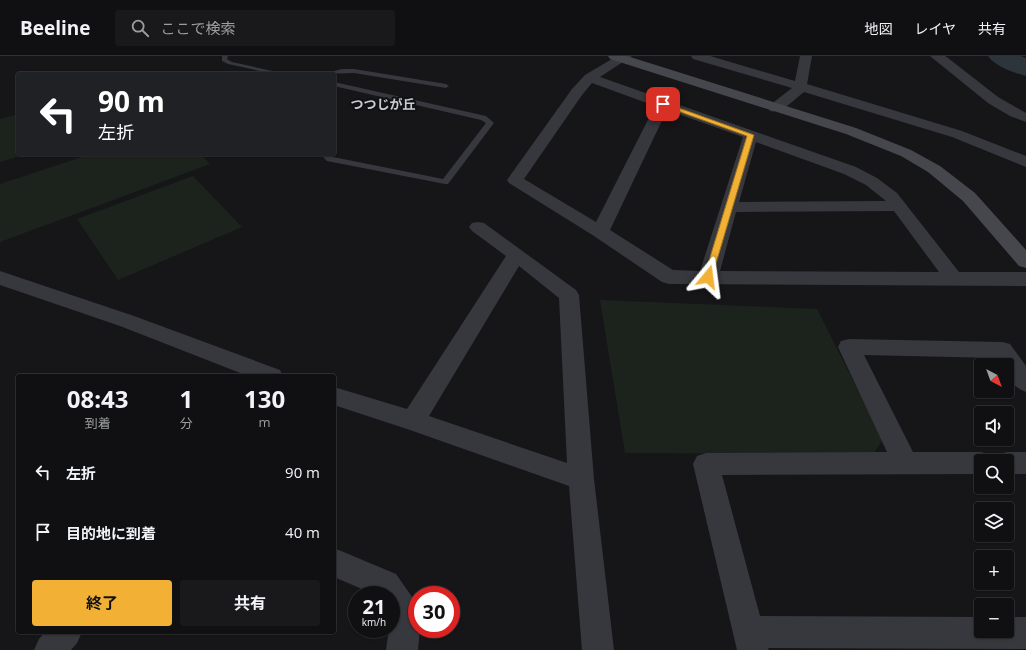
<!DOCTYPE html>
<html lang="ja">
<head>
<meta charset="utf-8">
<style>
  body { margin:0; font-family:"Open Sans","Noto Sans JP",sans-serif; background:#19191b; color:#f1f3f6; height:100vh; display:flex; flex-direction:column; font-size:15px; white-space:nowrap }
  * { box-sizing:border-box; margin:0 }
  p { font-size:13px; color:#9c9d9f }
  .icon { flex:none; width:22px; height:22px; fill:none; stroke:currentColor; stroke-width:2; stroke-linecap:round; stroke-linejoin:round }
  .map { position:relative; flex:1; overflow:hidden }
  .panel { position:absolute; left:16px; top:318px; width:320px; height:260px; display:flex; flex-direction:column; background:#101012; border-radius:4px; box-shadow:0 1px 3px #0004,0 0 0 1px #303032 }
  .panel>* { flex:none }
  .banner { position:absolute; left:16px; top:16px; width:320px; height:84px; border-radius:4px; box-shadow:0 1px 3px #0004,0 0 0 1px #303032; background:#202124; color:#fff; overflow:hidden }
  .needle { width:26px; rotate:139deg }
  .buttons { position:absolute; left:974px; top:302px; display:grid; gap:8px }
  .buttons a { display:grid; place-items:center; width:40px; height:40px; border-radius:4px; background:#101012; box-shadow:0 1px 3px #0004,0 0 0 1px #303032; font-size:20px }
  .speed { position:absolute; left:348px; top:530px; display:flex; gap:8px; font-size:20px; font-weight:700; text-align:center }
  .speed>* { display:grid; place-content:center; width:52px; height:52px; border-radius:50%; background:#101012; box-shadow:0 1px 3px #0004,0 0 0 1px #303032; line-height:1 }
  .speed small { font-size:10px; font-weight:400 }
  .speed .limit { border:6px solid #d22; background:#fff; color:#111 }
  .pin { position:absolute; display:grid; place-items:center; width:34px; height:34px; color:#fff; margin:-17px; border-radius:8px; box-shadow:0 2px 6px #0006 }
  .me { position:absolute; width:44px; margin:-22px; rotate:16deg; stroke-linejoin:round; filter:drop-shadow(0 0 3px #0008) }
  .turn { display:flex; align-items:center; gap:14px; height:84px; padding:0 16px; font-size:18px }
  .turn .icon { width:52px; height:52px; stroke-width:2.5 }
  .turn b { display:block; font-size:28px; line-height:34px }
  .eta { display:flex; justify-content:space-evenly; align-items:center; height:68px; text-align:center }
  .eta b { font-size:24px; font-weight:700; line-height:28px }
  .cta { display:flex; gap:8px; margin-top:auto; padding:8px 16px }
  .cta a { flex:1; height:46px; border-radius:4px; background:#f2b134; color:#111; font-size:16px; font-weight:700; line-height:46px; text-align:center }
  .cta a+a { background:#19191b; color:#f1f3f6 }
  ul { padding:0; list-style:none }
  li { display:flex; align-items:center; gap:12px; height:60px; padding:0 16px }
  li div { flex:1 }
  li b { display:block; font-size:15px }
  li em { font-style:normal }
  header { display:flex; align-items:center; gap:24px; box-sizing:border-box; height:56px; padding:0 20px; background:#101012; border-bottom:1px solid #303032 }
  header strong { font-size:19px }
  nav { display:flex; gap:22px; margin-inline-start:auto; font-size:14px }
  .search { width:280px; height:36px; background:#19191b; display:flex; align-items:center; gap:10px; box-sizing:border-box; padding:0 14px; border-radius:4px; color:#9c9d9f; font-size:15px }
  .map>svg:first-child { display:block }
</style>
</head>
<body>
<header>
<strong>Beeline</strong>
<div class="search"><svg class="icon" aria-label="search" viewBox="0 0 24 24"><circle cx="10" cy="10" r="6"/><path d="M15 15l6 6"/></svg>ここで検索</div>
<nav><a>地図</a><a>レイヤ</a><a>共有</a></nav>
</header>
<div class="map">
<svg width="1026" height="594" viewBox="0 0 1026 594">
  <rect width="100%" height="100%" fill="#161618"/>
  <path fill="#1c231d" d="M18,58V98H26L0,106V63Z
    M91,98H200L210,108L0,186V128Z
    M193,120L242,171L118,224L77,163Z
    M600,244L817,253L883,384L873,398L625,397Z"/>
  <g fill="none" stroke-linecap="round" stroke-linejoin="round">
    <path fill="#2c353c" fill-rule="evenodd" d="M988,0H1021L1026,2V20C1014,17 996,11 988,0Z"/>
    <path fill="#37383d" fill-rule="evenodd" d="M222,0H228L227,3L232,6L286,18H274L228,8L222,5Z
      M342,13H354L446,28L449,30L446,32L354,17L323,18Z
      M334,26L486,60L494,67L448,128H445L327,105L320,98H329L333,101L443,123L486,67L481,64L334,30Z"/>
    <path fill="#37383d" fill-rule="evenodd" d="M617,0H632L600,21L856,111L877,122L897,137L959,216H1026V230L669,228L662,226L594,180L509,127L507,124L572,33L585,19ZM592,27L655,50L596,166L524,123L582,39ZM667,54L743,81L700,215L673,214L610,174ZM756,86L844,118L866,129L886,145L739,146ZM894,155L939,216L720,215L736,156Z
      M691,0H710L795,25L800,0H812L807,28L962,75L1026,100V111L952,81L804,36C794,43 783,58 770,55L768,52L770,49L792,32L693,3Z
      M930,0H945L948,2L998,41L1026,57V66L1010,60L988,47Z
      M478,166L484,167L576,234L579,239L594,423L614,594H582L569,430L410,374L334,349V331L407,353L506,200L472,175L469,171L472,167ZM519,210L559,242L567,407L429,360Z
      M0,215L134,260L280,314L283,320H248L120,270L0,229Z
      M849,283L1002,286L1010,288L1026,310V336C1014,332 1007,322 1007,309H1001L996,302L864,299L913,396H981L990,399L993,405H981V418L722,419L760,560L981,561V575H1007V561H1026V593L768,592L769,594H737L693,408L697,400L706,397L887,396L838,291L841,285Z
      M1007,396H1026V418H1007V405H995L998,399Z
      M334,492L396,518L417,548V573H420L418,594H386L389,573H391V539H376L334,521Z
      M45,576H82L77,587L71,594H34L39,583Z"/>
    <path fill="#45474d" fill-rule="evenodd" d="M608,0H627L856,72L911,94L940,110L975,137L1026,194V212L1019,210L963,145L928,116L901,100L846,78L610,3Z"/>
  </g>
  <path fill="#f2b134" stroke="#9d7322" d="M661,47H665L754,79L712,221L708,224L704,221L747,80L661,49Z"/>
  <g text-anchor="middle" dominant-baseline="central" stroke-width="4" stroke-linejoin="round" paint-order="stroke">
    <g font-size="13" font-weight="bold" fill="#c9ccd4" stroke="#111113">
      <text x="383" y="48">つつじが丘</text>
    </g>
  </g>
</svg>
<div class="buttons">
<a><svg class="needle" viewBox="-14 -14 28 28"><path d="M0-13l5 13h-10z" fill="#e53935"/><path d="M0 13l5-13h-10z" fill="#9c9d9f"/></svg></a>
<a><svg class="icon" aria-label="sound" viewBox="0 0 24 24"><path d="M4 9h4l5-4v14l-5-4H4zM17 9q2 3 0 6"/></svg></a>
<a><svg class="icon" aria-label="search" viewBox="0 0 24 24"><circle cx="10" cy="10" r="6"/><path d="M15 15l6 6"/></svg></a>
<a><svg class="icon" aria-label="layers" viewBox="0 0 24 24"><path d="M12 4l9 5-9 5-9-5zM3 14l9 5 9-5"/></svg></a>
<a>+</a>
<a>−</a>
</div>
<div class="speed"><div>21<small>km/h</small></div><div class="limit">30</div></div>
<div class="pin" style="left:663px;top:48px;background:#d93025"><svg class="icon" aria-label="arrive" viewBox="0 0 24 24"><path d="M6 21V4h12l-3 4 3 4H6"/></svg></div>
<svg class="me" style="left:708px;top:221px" viewBox="-20 -20 40 40"><path d="M0-17L14 15 0 8-14 15z" fill="#f2b134" stroke="#fff" stroke-width="4"/></svg>
<div class="banner">
<div class="turn"><svg class="icon" aria-label="left" viewBox="0 0 24 24"><path d="M17 20v-9H6M10 6l-5 5 5 5"/></svg><div><b>90 m</b>左折</div></div>
</div>
<section class="panel">
<div class="eta">
<div><b>08:43</b><p>到着</p></div>
<div><b>1</b><p>分</p></div>
<div><b>130</b><p>m</p></div>
</div>
<ul>
<li><svg class="icon" aria-label="left" viewBox="0 0 24 24"><path d="M17 20v-9H6M10 6l-5 5 5 5"/></svg><div><b>左折</b></div><em>90 m</em></li>
<li><svg class="icon" aria-label="arrive" viewBox="0 0 24 24"><path d="M6 21V4h12l-3 4 3 4H6"/></svg><div><b>目的地に到着</b></div><em>40 m</em></li>
</ul>
<div class="cta"><a>終了</a><a>共有</a></div>
</section>
</div>
</body>
</html>
